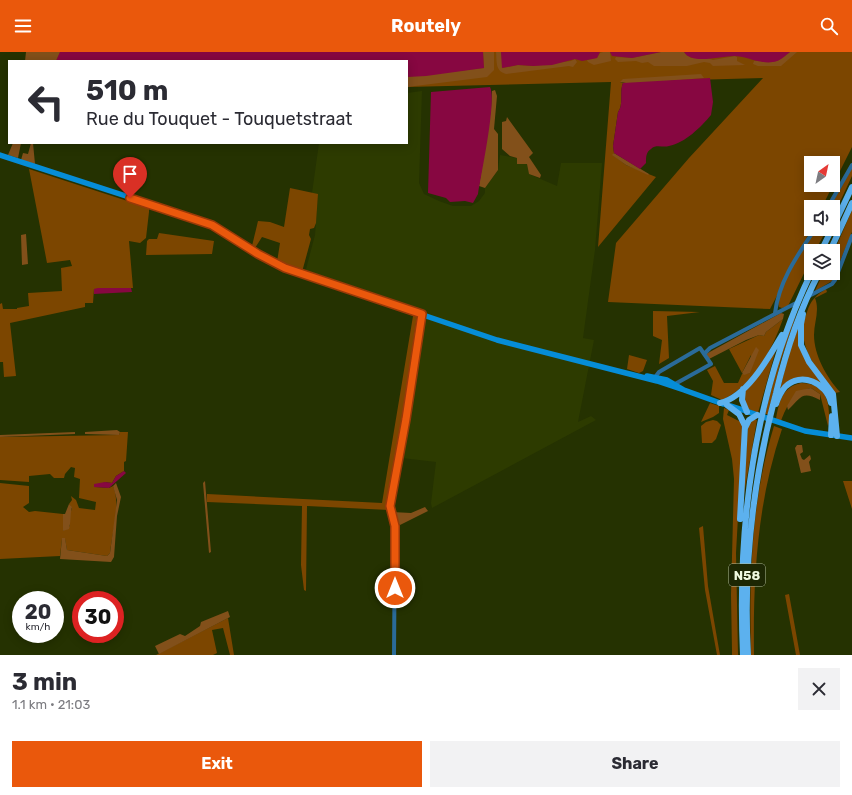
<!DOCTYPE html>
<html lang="en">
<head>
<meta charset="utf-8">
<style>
  body { margin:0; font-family:Rubik,sans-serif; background:#f2f2f3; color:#2b2b33; height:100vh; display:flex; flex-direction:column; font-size:15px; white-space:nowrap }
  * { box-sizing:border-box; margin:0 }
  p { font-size:13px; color:#7c7c81 }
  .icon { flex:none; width:22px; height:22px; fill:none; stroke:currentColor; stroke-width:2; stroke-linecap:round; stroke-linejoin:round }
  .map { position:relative; height:603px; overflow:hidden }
  .panel { display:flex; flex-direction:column; background:#fff; flex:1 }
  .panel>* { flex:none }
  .top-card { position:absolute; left:8px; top:8px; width:400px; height:84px; border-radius:0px; box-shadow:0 2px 10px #0003; background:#fff; color:#2b2b33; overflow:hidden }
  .needle { width:26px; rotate:33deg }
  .buttons { position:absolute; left:804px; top:104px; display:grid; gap:8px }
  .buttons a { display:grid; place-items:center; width:36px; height:36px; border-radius:0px; background:#fff; box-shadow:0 2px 10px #0003; font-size:20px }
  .speed { position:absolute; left:12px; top:539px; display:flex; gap:8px; font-size:20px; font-weight:700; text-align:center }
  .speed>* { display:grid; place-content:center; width:52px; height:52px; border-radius:50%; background:#fff; box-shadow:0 2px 10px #0003; line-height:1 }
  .speed small { font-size:10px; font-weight:400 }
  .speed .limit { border:6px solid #d22; background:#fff; color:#111 }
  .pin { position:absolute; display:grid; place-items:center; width:34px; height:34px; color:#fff; margin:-41px -17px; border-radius:50% 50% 50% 0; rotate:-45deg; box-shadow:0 0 4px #0007 }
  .pin .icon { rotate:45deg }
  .me { position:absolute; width:44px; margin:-22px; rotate:0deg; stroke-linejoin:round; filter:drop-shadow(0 0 3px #0008) }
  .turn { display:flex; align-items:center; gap:14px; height:84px; padding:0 12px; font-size:18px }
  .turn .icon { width:52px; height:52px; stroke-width:2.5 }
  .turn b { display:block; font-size:28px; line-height:34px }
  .round { display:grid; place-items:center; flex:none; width:42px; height:42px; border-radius:0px; background:#f2f2f3 }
  .head { display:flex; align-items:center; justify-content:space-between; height:68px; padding:0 12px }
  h1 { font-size:24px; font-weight:700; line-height:30px }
  .primary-button { display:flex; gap:8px; margin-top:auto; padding:8px 12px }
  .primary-button a { flex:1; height:46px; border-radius:0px; background:#ea580c; color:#fff; font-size:16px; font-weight:700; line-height:46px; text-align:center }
  .primary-button a+a { background:#f2f2f3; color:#2b2b33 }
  header { display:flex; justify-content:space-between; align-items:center; height:52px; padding:0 12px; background:#ea580c; color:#fff; font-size:18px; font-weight:700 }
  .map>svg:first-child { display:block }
</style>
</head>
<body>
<header><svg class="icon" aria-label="menu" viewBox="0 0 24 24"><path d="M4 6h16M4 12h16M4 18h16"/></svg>Routely<svg class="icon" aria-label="search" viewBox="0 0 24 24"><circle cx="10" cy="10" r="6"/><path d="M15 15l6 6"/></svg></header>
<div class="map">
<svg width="852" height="603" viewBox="0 0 852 603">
  <rect width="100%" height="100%" fill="#253201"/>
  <path fill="#2d3b00" d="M422,39L419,131L424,142L439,149L453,154H471L479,149L485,141V136L498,118L500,103L517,106L527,112L529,122L557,134L561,111H602L595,198L583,286L594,288L578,370L591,364L596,368L432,456L431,451L436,410L402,406L424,261L305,221L315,183L318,143L312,141L319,91H407V41Z"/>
  <path fill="#7c4600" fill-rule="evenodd" d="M37,0H852V95L822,155H811V177L793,213L816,177H827L815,199H811V207L788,254L782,256L779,255L778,251L781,236L770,257L608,250L616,191L689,106L763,26L620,30L623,31C619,41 624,52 618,60L613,94L614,101L613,103L626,113L656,125L598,195L611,30L407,35V9H36ZM811,111H833V133H811Z
    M852,116V124L833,165V155H830Z
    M29,117L149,156V160L146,186L140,191L129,189L133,236L94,237L93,251H85V255L10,271L16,324L4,325L3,310H0V252L2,251L3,257H17V256L29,254L28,241L62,239L61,216L72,214L70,208L47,211Z
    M290,136L318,142L316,171L314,176L310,177L309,183L311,187L302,220L277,210L280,191L262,185L255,196L252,194L258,169L270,170L284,175Z
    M852,158V180L832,229L815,239L823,221H833V202Z
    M159,181L214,189L212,202L146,203L147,189L149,187H157Z
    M826,237L827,240L815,246C820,259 814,270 814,283C814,303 827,326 840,340L835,341C817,317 794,293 807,260C811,248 815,244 826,237Z
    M653,259L700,260L667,264L669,306L659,312L662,288L653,284Z
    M797,261L781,308L768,362H765L783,292Z
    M413,264H417L389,458L307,454L306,539L304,538L301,513L302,454L207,450V442L382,451Z
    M783,267C772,298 753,334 722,348L711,343L713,329L707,318L715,314L724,331H738L742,322L750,321L751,303L742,321L729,297L759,283L764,284L766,280Z
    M799,272L800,294L828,337L833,355L826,337L799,327L779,341L789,301Z
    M777,294L758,361L746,356L743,342Z
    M629,303L647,308L643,319L639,321L627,317Z
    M801,331C820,331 829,343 829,362C829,366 830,370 828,374L820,342L811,336C794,340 787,353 781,369L776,367C779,350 782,335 801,331Z
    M710,351L719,354V361L713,365L701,370Z
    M724,356L729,358L727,363L741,370L743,375L736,501L738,603H732V599L731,543L734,427L732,407L723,367Z
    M753,367L757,368L743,448L748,373Z
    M713,368L717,369L721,373L716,387L712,391H702L701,374L706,370Z
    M774,374L782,377C757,451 753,526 754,603H751C749,526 751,449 774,374Z
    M120,380H128L126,409L124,410V419L116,424L112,431L105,430L95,435L109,436L113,434C121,451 112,481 110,501L107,504L67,498L65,487H62L60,504L0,507V431L29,434V451L23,455L29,460L35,459L63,462V479L70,474L69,466L72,456L69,452L72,448L71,444L76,448L79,456L95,458L96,450L79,446L80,427L74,425L75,416L71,415L65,422L64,426H54L50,422L29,424V430L0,428V385L119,383Z
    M843,429H852V457Z
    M703,474L708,534L720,603H717L705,538L699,476Z
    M789,542L800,603H796L785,543Z
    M228,566L234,603H230L223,576L212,578L217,601L213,603H156Z"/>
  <path fill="#82501a" d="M26,0H60L56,9H25Z
    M483,0H494V18L487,25L407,35V25L484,16Z
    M496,0H501L503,16L518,13L533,14L571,9L575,7L577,10L573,15L569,14L506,22C495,19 497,10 496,0Z
    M603,0H610L611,9L594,13L588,10L587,8L597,6L600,1Z
    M661,0H684L691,6H707L713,8L735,4L737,5V9L745,13L713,14L710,11L704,10L687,14H654L648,10L642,11L636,9L618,10L615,7L616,5L632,6Z
    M790,0H797L781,14H758L753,12L754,9H777Z
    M701,22L704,26L632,32L620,30L623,27Z
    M495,38L497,44L494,77L498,82V118L485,136L479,134L491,57L492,39Z
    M507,65L533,101L529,105L541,123L540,126L529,122L527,112H517V106L510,104L502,97V70L506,69Z
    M13,91H21L18,106L8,103Z
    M31,91H33L35,112L21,108L23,101L28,102Z
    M614,101L649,122L648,123L626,113L612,103Z
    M126,113L128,134L123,133L122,127H116V116Z
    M26,182L28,212L22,213L21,183Z
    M781,261L784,262L783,267L766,280L764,284L759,283L746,288L709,307L706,302Z
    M756,295L759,298L750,321L744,323L742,321Z
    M811,336L820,342V348C801,338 801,346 788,358L787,354L796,339Z
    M117,378L120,380L119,383L85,382V380Z
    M75,380V382L0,385V383Z
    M797,393H802L803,400L800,402L802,407L804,408L810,403L811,407L809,410L811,419L801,421L795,396Z
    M205,429L211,500L209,501L203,431Z
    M116,431L121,445L117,464L114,505L111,510L60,507L62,486H65L67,498L107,504L110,501L117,448L113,434Z
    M69,452L72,455C70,463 71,471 69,477L63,479V462H65Z
    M425,455L428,459L400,473L396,469L392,460L411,461Z
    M228,559L230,565L159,602L155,594L180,582L185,584L200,574L201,570Z"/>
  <path fill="#870741" d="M60,0H483L484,16L426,24L407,25V9H56Z
    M501,0H600L597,6L582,9L575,7L552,13L533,14L518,13L502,16Z
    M610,0H661L632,6L612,4Z
    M684,0H790C786,3 781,8 777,9C763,14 747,4 734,4C722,4 691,13 684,0Z
    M710,26L713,50L711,63C701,75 685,91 669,94C663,96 656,92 651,97C646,100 646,105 646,111L640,117L614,101L613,94L618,60C624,52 619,40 623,31Z
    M490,35C497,48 481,122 478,142L473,151L465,149L450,150L446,146L428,141L431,40Z
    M98,236H131L132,240L94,242V237Z
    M124,419L126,421L109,436L94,435V432L105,430L112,431L116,424Z"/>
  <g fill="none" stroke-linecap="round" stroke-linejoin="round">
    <path stroke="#2a6b99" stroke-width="4" d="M828,155L852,113
      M807,245L832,232L835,228L852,184
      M775,261C779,229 797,204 815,177
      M704,302L710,296L798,250
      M657,328L656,324L659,320L700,296L711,312L675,332
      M394,603L395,473L390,459L391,447L406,367L421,262"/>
    <path stroke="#068dd7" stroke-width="5.5" d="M0,103L209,171L224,179L267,207L296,220L497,288L657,329L684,338
      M647,324L667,328L684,338L723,352
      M731,354L805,379L852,386"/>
    <path stroke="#5cb1ee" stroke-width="6" d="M833,175L852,135
      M821,199L832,177
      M830,199L852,151
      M803,262L801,272V293L809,310L833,342L837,384
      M743,337L742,348L747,360
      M720,351C747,345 769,305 782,283
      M776,352C778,346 781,340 785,335C801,319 827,331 831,351
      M727,353L739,362L745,374L740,467
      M745,376L749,368L757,363
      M831,383L832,364
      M743,603C737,472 754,340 811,221
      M748,603C743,514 753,427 776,341C786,299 799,259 819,221"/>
  </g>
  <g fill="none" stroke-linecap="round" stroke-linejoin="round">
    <g stroke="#983908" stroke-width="10">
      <path id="route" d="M130,146L212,173L258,202L285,216L422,262L406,367L390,454L395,474V536"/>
    </g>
    <use href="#route" stroke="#ea580c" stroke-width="7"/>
  </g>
  <g text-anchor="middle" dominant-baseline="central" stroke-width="4" stroke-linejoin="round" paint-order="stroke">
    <rect fill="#1d2703" stroke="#b0ba9d" stroke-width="1" x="729" y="512" width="36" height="22" rx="3"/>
    <g font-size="13" font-weight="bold" fill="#eff9df">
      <text x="747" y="523">N58</text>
    </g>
  </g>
</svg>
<div class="buttons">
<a><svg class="needle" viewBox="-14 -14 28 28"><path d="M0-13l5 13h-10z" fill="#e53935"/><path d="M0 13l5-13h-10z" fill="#7c7c81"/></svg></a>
<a><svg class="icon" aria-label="sound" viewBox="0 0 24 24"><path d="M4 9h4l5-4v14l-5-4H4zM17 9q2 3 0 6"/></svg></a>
<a><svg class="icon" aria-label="layers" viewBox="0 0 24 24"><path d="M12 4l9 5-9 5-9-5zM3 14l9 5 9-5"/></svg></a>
</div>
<div class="speed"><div>20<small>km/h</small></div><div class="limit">30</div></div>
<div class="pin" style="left:130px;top:146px;background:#d93025"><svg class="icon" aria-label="arrive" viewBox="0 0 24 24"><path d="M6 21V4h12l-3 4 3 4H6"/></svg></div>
<svg class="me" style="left:395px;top:536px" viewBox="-20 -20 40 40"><circle r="17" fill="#ea580c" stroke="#fff" stroke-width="3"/><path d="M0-11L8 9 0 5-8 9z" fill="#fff"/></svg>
<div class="top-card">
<div class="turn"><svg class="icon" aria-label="left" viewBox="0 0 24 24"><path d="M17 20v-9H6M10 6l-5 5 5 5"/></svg><div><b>510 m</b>Rue du Touquet - Touquetstraat</div></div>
</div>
</div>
<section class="panel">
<div class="head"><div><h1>3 min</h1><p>1.1 km · 21:03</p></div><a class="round"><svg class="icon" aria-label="close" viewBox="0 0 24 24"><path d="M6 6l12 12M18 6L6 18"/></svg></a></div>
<div class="primary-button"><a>Exit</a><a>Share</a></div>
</section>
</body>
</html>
